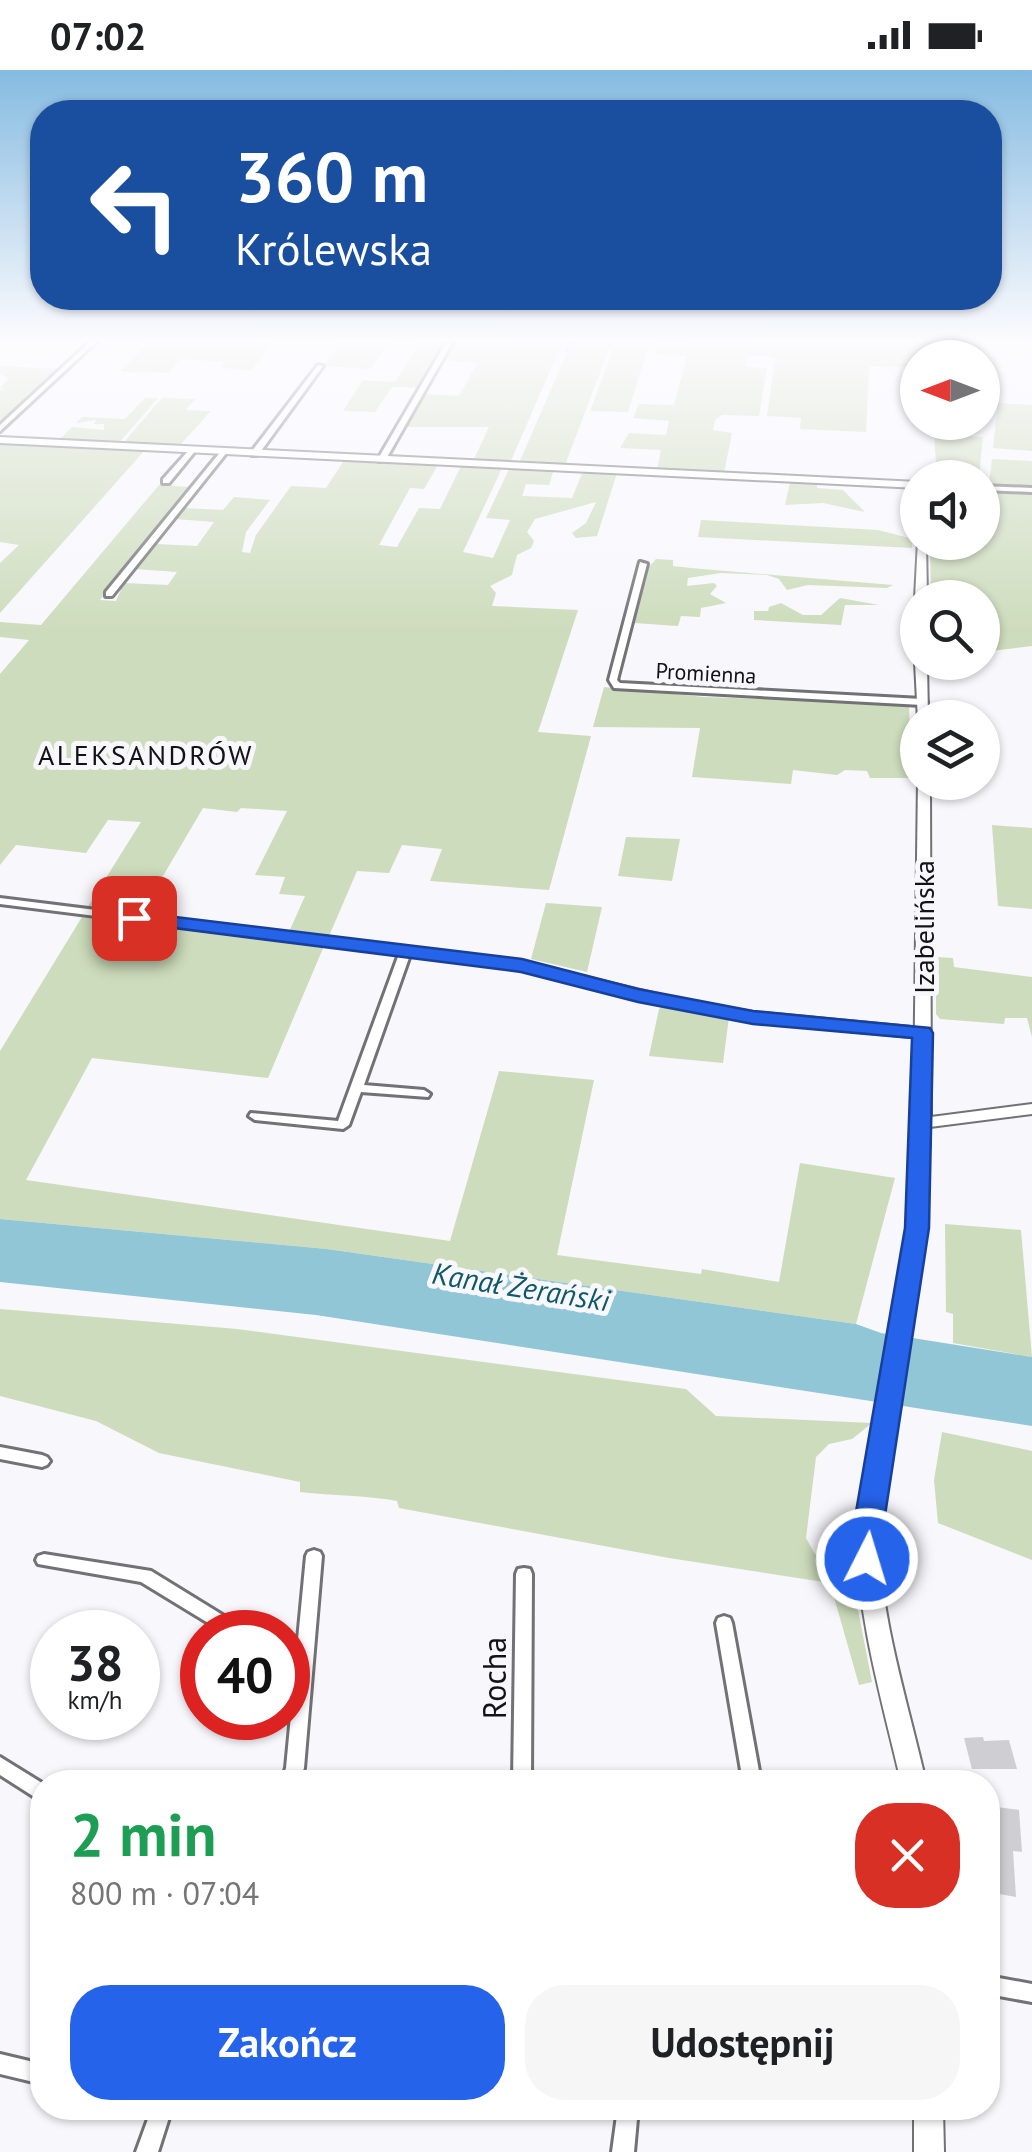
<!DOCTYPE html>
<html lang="pl">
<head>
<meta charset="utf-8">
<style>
  body { margin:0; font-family:"PT Sans",sans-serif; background:#f6f6f6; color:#202124; height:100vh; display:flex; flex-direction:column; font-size:38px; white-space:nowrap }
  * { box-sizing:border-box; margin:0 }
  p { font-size:32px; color:#757577 }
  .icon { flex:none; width:55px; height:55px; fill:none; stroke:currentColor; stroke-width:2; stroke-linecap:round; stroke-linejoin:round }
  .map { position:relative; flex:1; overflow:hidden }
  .panel { position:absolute; left:30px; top:1700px; width:970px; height:350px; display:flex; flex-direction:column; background:#fff; border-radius:40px; box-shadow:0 2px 8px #0004 }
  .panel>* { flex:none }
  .hud { position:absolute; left:30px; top:30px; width:972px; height:210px; border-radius:40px; box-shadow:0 2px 8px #0004; background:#1a4fa0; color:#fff; overflow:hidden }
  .needle { width:65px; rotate:270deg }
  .fabs { position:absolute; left:900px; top:270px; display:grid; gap:20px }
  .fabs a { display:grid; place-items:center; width:100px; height:100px; border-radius:50%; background:#fff; box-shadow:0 2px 8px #0004; font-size:50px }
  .speed { position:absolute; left:30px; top:1540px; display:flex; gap:20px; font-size:50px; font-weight:700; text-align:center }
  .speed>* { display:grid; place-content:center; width:130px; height:130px; border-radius:50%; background:#fff; box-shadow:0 2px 8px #0004; line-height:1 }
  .speed small { font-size:25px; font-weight:400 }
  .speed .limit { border:15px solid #d22; background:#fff; color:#111 }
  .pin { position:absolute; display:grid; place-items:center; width:85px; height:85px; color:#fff; margin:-42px; border-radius:20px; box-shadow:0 5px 15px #0006 }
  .me { position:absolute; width:110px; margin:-55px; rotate:5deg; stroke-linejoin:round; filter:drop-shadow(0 0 8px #0008) }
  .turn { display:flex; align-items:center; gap:35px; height:210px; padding:0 40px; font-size:45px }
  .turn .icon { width:130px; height:130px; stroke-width:2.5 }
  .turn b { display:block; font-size:70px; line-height:85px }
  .round { display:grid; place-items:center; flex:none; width:105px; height:105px; border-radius:40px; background:#f6f6f6 }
  .overview { display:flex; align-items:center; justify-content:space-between; height:170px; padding:0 40px }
  h1 { font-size:60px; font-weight:700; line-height:75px; color:#1e9e55 }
  .action { display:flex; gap:20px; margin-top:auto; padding:20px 40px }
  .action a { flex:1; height:115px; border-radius:40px; background:#2563eb; color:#fff; font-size:40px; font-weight:700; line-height:115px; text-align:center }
  .action a+a { background:#f6f6f6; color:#202124 }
  .status { display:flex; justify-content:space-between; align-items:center; height:70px; padding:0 50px; background:#fff; direction:ltr }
  .status svg { height:28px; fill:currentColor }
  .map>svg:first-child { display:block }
</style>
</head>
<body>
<div class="status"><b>07:02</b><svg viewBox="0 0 49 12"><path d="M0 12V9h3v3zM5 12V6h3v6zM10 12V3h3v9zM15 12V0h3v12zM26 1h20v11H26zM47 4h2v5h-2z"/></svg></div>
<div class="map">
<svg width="1032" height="2082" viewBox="0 0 1032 2082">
  <rect width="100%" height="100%" fill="#f8f7fc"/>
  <path fill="#cddcbc" d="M151,271H274L251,300L221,298L225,292L180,289L168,303L120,301Z
    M343,271H390L371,299L323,296Z
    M455,271H563L510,393L473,391L489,357H406L424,324L459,326L477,293L444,290Z
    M572,271H650L628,342L590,341L613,280L609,279L565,395L519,393Z
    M691,271H983L984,280L930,278V287L918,288L917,297L869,296L866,362L800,359L801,348L767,346L775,287L748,285L746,297L767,298L759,346L722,345L715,350L713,360L732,363L724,403L657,400L661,380L620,378L629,363L666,365L669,351L633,348L639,334L674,335L687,286L654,284L657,275L689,276Z
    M420,272L446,273L420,318L392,317L375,342L343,341L363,310L395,312Z
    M0,296L61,299L38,322L31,321L35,323L0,356V320H7L0,318L9,309L0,304Z
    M145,328H158L118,374L59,370L72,357L104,360V354H94L96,350L76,353L82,347L125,349Z
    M162,328L195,329L186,340L211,341L179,376L123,373Z
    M998,333L1032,335V381L993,378Z
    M934,364L983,367L979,407H937Z
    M0,372L145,380L0,543V493L19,475L0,472Z
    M345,389L439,393L424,419L410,418L379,475L397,477L419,438L440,439L462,394L503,396L463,482L493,488L510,450L486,448L510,397L554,399L549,415L526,414L522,426L572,428L583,401L617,403L597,466L576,468L572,463L586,453L596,432L535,449L527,462L534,471L531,478L517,485L512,505L490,516L496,523L492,536L578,540L538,662L591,666L549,820L430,811L442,779L402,775L389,803L357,801L329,866L289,862L305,826L279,824L285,807L255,805L287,741L241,738L237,742L203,738L140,845L87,838L141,752L108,750L86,783L16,775L0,795V604L29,570L0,567V552L41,555L159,415L190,417L100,530L116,531L124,513L168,515L177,502L135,499L156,474L197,476L214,452L175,449L184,438L223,440L234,427L270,430L246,462L242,482L250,483L256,465L291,416L326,418Z
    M992,389L1032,391V416L989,414Z
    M790,412H817V418L843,420L865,442L823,433L785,435Z
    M983,420L1032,422V576L983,582L982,528L931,527L930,473L982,472Z
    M701,450L878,460L913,469L912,478L698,467Z
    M656,489L673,490V496L691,498L893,515L887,518L808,515L787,520L779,509L767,505L721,503L688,508L687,516L714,513L717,516L710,524L726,533L701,538L700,547L681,546L678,556L634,553L649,497Z
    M840,528L879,535H845L841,555L754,550V541H768L769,537L781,533L803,545H821Z
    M604,617L704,627L909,634L911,708H870L867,701L845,700L837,705L793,700L791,714L692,707L700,658L593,657Z
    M992,755L1032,758V839L998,836Z
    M626,767L680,769L672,811L618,806Z
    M546,833L602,837L587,902L531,889Z
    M82,847L324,876L268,1008L92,988L26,1110L450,1171L499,1001L594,1010L557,1185L701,1204L702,1199L779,1212L800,1093L895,1108L856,1254L327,1179L0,1149V981Z
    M936,887L953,888L954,897L1032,907V967L1027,948H1005L1004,954L940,949L936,944Z
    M663,936L729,947L723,993L649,986L659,939Z
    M945,1154L1021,1160L1032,1287L953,1273V1244L946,1242Z
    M0,1239L237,1259L686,1319L716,1346L872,1353L852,1369L829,1374L816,1387L806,1468L815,1484L852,1509L872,1612L859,1615L830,1513L669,1488L399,1438L397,1431C365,1425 333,1426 300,1422V1412L159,1383L96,1351L0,1326Z
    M942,1362L1032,1381V1490L938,1453L934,1410Z"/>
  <path fill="#91c6d6" d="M0,1149L327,1179L856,1254L881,1263L1020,1285L1032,1287V1356L316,1245L0,1212Z"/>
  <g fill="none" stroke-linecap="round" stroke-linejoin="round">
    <path stroke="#91c6d6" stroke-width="2.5" d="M566,281L570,271"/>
  </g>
  <path fill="#cfced3" d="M983,1667L984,1671L1009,1670L1017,1699H972L964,1668Z
    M989,1736L1019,1740L1022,1782L1013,1781L1016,1827L988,1822Z"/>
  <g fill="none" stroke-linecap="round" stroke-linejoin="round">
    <g stroke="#727176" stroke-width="6">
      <path id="street" d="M91,271H97L0,361V355Z
        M447,271H453L386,389L379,391L378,389Z
        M318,295L323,296L258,385H252V381Z
        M190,379L196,380L169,413H163V409Z
        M222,380L228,381L112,526H106V522Z
        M982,416L1032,418V422L982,420Z
        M640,492L647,494L617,610L620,613L922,629L927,632L922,635L614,618L609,610Z
        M0,828L522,893L695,934L753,943L922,959L928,963L922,967L753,951L695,940L522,899L410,885L364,1015L424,1020L430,1024L428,1027L361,1022L349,1055L343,1059L255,1050L249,1046L251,1043L338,1051L399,884L0,834Z
        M0,1377L42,1385L47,1387L50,1391L47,1395L42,1397L0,1389Z
        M314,1480L320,1482L322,1486L304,1698L299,1712H281L286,1698L296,1593L288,1591V1577L297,1580L306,1486L308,1482Z
        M44,1484L151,1501L242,1557L244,1562H223L141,1512L38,1494L36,1490L38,1486Z
        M524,1498L530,1499L532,1504L531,1712H513L516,1504L518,1499Z
        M724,1546L730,1548L732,1553L761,1712H743L716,1553L718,1548Z
        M0,1687L42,1713V1730L36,1728L0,1705Z
        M988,1906L1032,1914V1932L988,1924Z
        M0,1984L42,1994V2014L0,2004Z
        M152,2038H172L158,2082H136Z
        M618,2038H638L634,2082H612Z"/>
    </g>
    <g stroke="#727176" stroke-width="4">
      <path id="secondary" d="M0,367L918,412V418L0,373Z
        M918,470V472H926L927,528H918V531L915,528Z
        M918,589V592H927L928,648H918V651L915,592Z
        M918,710V712H930L931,1047L1032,1034V1044L930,1057L926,1158L878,1465C881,1550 907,1629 926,1712H901C882,1630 858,1550 856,1465L908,1158L914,1019Z
        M914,2038H943L944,2082H914Z"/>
    </g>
    <use href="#street" fill="#fff" fill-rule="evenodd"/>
    <use href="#secondary" fill="#fff" fill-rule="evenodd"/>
  </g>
  <linearGradient id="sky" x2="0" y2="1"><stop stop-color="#85bbe1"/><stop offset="0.48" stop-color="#fcfbfe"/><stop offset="1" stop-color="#fcfbfe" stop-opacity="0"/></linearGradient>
  <rect width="1032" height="562" fill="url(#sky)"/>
  <path fill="#2563eb" stroke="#184099" stroke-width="2.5" d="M134,842L522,889L638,919L753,941L930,958L933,963L929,1158L882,1465L881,1489L877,1497L867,1501L856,1497L852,1489V1465L905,1158L912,968L753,954L638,932L521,902L127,852L124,848Z"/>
  <g text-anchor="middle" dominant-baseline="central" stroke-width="10" stroke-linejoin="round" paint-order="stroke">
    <g font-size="22" fill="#131315" stroke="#f8f7fc">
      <text transform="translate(706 603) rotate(3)">Promienna</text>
    </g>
    <g font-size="28" letter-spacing="2.5" fill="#131315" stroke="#f8f7fc">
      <text x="146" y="684">ALEKSANDRÓW</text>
    </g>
    <g font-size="28" fill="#131315" stroke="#f8f7fc">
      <text transform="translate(923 857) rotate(-90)">Izabelińska</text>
    </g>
    <g font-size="30" font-style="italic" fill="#0f5869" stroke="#f8f7fc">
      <text transform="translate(521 1216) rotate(9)">Kanał Żerański</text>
    </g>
    <g font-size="32" fill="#131315" stroke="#f8f7fc">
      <text transform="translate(494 1608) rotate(-90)">Rocha</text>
    </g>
  </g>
</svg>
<div class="fabs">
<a><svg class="needle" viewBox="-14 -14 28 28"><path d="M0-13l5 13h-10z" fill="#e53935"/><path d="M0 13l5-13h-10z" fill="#757577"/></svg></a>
<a><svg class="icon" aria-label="sound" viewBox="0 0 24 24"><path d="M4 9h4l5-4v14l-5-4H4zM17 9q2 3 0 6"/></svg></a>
<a><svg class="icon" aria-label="search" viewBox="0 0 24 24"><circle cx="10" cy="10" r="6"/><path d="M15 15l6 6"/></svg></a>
<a><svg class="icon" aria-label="layers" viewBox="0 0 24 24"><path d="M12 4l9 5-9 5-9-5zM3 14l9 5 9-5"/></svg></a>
</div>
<div class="speed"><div>38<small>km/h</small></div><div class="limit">40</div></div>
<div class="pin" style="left:134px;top:848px;background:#d93025"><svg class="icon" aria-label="arrive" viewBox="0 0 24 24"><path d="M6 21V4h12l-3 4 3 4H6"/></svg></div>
<svg class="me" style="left:867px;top:1489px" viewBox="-20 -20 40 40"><circle r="17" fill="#2563eb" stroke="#fff" stroke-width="3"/><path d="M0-11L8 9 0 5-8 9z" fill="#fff"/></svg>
<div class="hud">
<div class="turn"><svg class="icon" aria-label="left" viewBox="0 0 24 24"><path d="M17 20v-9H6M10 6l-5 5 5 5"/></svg><div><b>360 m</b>Królewska</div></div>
</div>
<section class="panel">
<div class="overview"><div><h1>2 min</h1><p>800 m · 07:04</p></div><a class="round" style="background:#d93025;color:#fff"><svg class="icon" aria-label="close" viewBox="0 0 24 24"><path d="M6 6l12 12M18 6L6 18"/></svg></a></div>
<div class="action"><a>Zakończ</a><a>Udostępnij</a></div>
</section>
</div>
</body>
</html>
